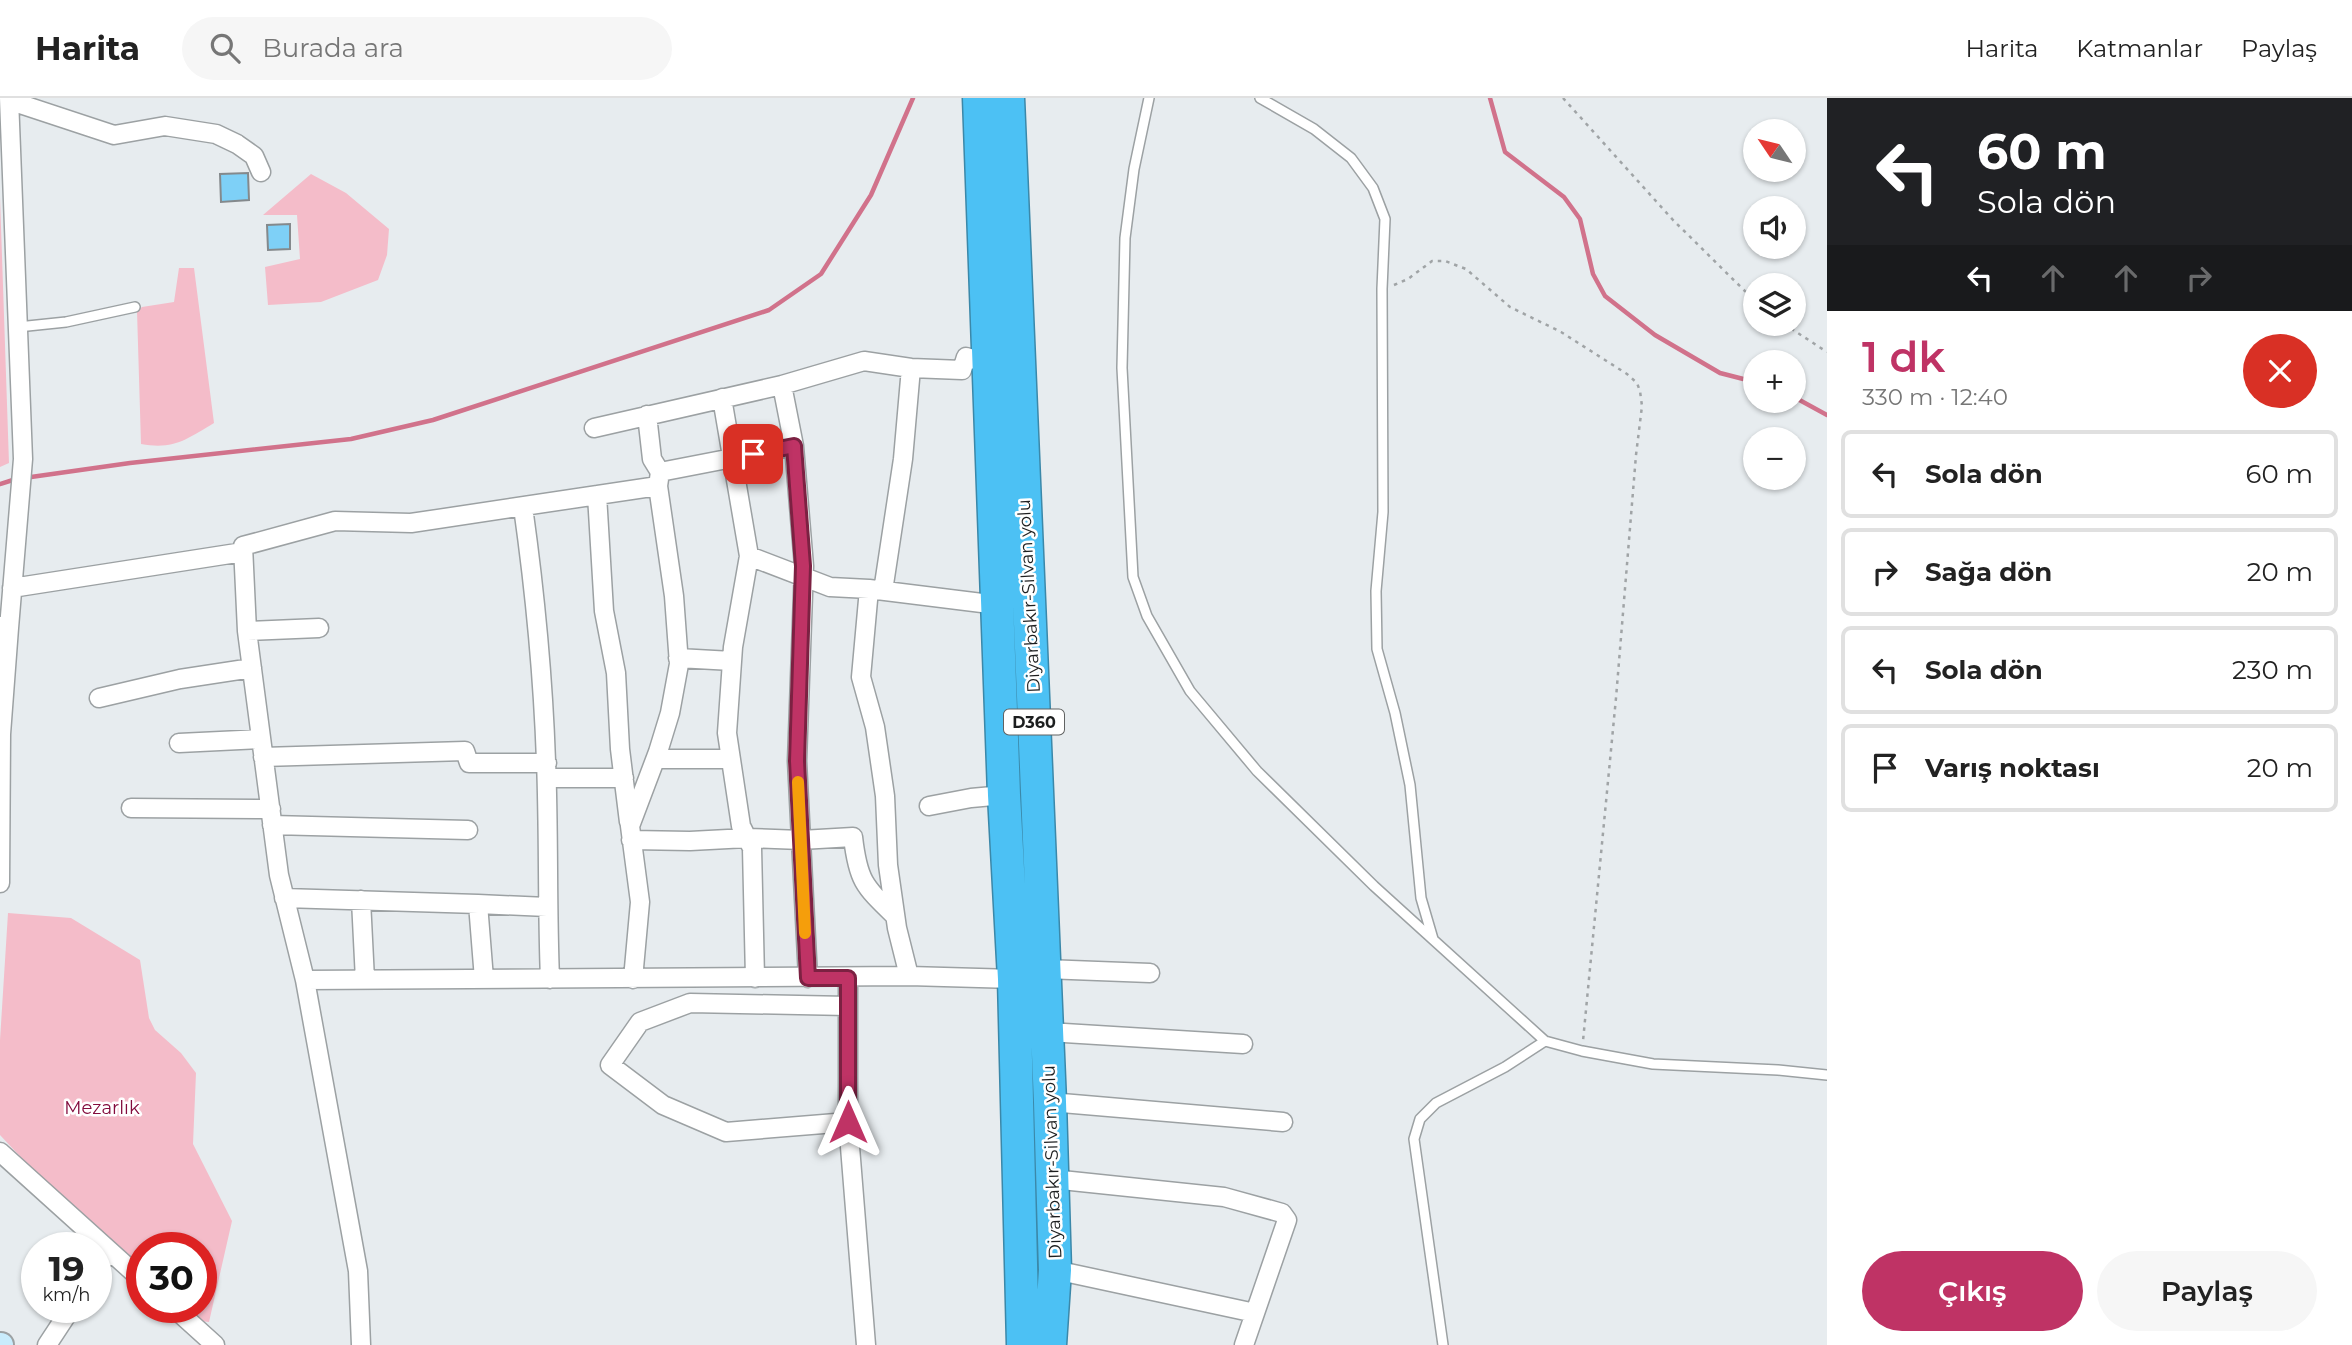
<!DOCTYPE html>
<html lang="tr">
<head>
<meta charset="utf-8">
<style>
  body { margin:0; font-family:Montserrat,sans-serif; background:#f6f6f6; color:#222; height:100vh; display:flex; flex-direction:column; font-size:26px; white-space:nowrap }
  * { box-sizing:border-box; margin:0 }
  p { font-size:23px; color:#767676 }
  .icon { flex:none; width:38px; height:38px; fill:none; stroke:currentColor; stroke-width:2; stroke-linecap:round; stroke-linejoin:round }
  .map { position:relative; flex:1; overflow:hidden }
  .drawer { display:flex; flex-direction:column; background:#fff; width:525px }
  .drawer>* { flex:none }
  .banner { background:#202124; color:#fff; overflow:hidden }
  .needle { width:46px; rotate:305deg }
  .buttons { position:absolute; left:1743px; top:21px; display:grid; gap:14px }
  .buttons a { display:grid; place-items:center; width:63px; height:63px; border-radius:50%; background:#fff; box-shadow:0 2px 5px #0004; font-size:35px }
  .speed { position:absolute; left:21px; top:1134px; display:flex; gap:14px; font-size:35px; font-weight:700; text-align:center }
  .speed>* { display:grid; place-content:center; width:91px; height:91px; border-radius:50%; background:#fff; box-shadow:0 2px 5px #0004; line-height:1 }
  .speed small { font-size:18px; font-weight:400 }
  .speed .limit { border:10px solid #d22; background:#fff; color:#111 }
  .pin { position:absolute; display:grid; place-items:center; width:60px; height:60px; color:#fff; margin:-30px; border-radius:14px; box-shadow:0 4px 10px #0006 }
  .me { position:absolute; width:77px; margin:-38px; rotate:0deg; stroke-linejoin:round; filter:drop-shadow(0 0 5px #0008) }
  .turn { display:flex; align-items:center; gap:24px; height:147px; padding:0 35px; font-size:32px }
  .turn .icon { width:91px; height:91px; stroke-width:2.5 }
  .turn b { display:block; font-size:49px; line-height:60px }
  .lanes { display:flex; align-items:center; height:66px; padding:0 35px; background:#0003; justify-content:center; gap:35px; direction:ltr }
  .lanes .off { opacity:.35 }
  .round { display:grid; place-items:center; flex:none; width:74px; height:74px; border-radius:37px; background:#f6f6f6 }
  .headline { display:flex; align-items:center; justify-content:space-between; height:119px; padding:0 35px }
  h1 { font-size:42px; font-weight:600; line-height:52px; color:#bf3365 }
  .button { display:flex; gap:14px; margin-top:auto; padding:14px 35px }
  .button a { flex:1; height:80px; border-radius:42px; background:#bf3365; color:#fff; font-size:28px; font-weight:600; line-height:80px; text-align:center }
  .button a+a { background:#f6f6f6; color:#222 }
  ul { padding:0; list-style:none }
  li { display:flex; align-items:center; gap:21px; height:88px; margin:0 14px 10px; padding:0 21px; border:4px solid #e0e0e0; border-radius:10px }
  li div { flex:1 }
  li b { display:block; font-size:26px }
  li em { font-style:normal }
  header { display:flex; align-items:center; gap:42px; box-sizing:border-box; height:98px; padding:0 35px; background:#fff; border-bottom:2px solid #e0e0e0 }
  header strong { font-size:33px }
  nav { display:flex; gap:38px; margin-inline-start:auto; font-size:24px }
  .search { width:490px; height:63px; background:#f6f6f6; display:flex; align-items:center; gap:18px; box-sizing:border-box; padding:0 24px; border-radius:38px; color:#767676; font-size:26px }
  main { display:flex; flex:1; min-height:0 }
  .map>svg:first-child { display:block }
</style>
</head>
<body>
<header>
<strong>Harita</strong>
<div class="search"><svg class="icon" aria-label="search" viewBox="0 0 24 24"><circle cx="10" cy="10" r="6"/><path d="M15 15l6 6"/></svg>Burada ara</div>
<nav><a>Harita</a><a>Katmanlar</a><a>Paylaş</a></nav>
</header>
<main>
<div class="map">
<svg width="1827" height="1247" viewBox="0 0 1827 1247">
  <rect width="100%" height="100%" fill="#e7ecef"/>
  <path fill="#f4bcc9" d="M311,76L346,95L389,131L387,157L378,182L321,204L268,207L265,169L300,161L297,117H263Z
    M0,99L9,365L0,369Z
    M179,170H194L214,325C187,341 174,352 141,346L137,213L142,209L174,204Z
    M8,815L71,820L140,862L149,920L155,932L181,955L196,975L193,1046L232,1123L209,1224L200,1223L185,1209H201V1150H142V1172L58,1099L0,1037V942Z"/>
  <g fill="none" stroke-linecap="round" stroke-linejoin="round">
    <path stroke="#d1728b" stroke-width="4.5" d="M1490,0L1505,54L1564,99L1580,121L1593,176L1605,198L1655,237L1720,275L1755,284
      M1794,299L1827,317
      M24,380L130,365L351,341L433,322L769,212L821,176L871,97L913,0
      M0,386L16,381"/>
  </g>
  <path fill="#7ed0f7" stroke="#84898c" stroke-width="2" d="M248,75L249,102L221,104L220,76Z
    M290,126V151L268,152L267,127Z"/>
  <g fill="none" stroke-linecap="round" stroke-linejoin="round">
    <g stroke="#9ca1a3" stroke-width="12">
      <path id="lane" d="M1149,0L1134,71L1125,140L1122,270L1133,479L1147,518L1190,593L1257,673L1374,788L1545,943L1582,953L1653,966L1778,972L1827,977
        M1260,0L1314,31L1351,60L1373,90L1385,121L1382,191L1383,414L1376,493L1377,551L1395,615L1410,687L1421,800L1433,841
        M18,229L66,224L135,209
        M1443,1247L1414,1041L1420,1021L1436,1005L1505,969L1545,943"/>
    </g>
    <g stroke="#9ca1a3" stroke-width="21">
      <path id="street" d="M11,3L114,37L165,28L216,36L237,46L254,58L261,74
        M782,287L794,348L804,468L797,663L808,880
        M722,300L749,458L733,549L727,635L741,728L752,750L755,880
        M647,317L652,361L660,374
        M594,330L782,287L864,263L911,270L962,272L966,259L990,266
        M597,397L604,513L616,575L620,651L629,724
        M523,409C535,494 543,578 546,663C549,736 547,808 550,881
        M749,458L830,489L869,491L998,507
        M12,490L243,454
        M869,491L861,579L875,629L885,698L888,767L897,830L909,878
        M883,493L903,361L911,270
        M0,528L9,530L1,636L0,785
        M9,530L23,361L9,0
        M247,533L319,530
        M678,560L732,563
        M99,600L180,581L252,570
        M179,645L261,641
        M263,659L465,653L469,665H547
        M656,661H731
        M547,680H624
        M929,708L971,700L1004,697
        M131,710L271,711
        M272,727L468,732
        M631,742L690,743L747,740L801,742L853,739C858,783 864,788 895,818
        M284,800L478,806L484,881
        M361,802L365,882
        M478,806L547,809
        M1045,871L1150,875
        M848,880V1024L866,1247
        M633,881L640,804L630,728L658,654L670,615L679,566L674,498L658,388L660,374L794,348
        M305,882L909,878L1014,881
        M848,908L690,905L640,924L610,967L663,1007L726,1034L848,1024
        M1048,934L1243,946
        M1050,1004L1283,1024
        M0,1054L142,1182
        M1052,1081L1224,1099L1282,1115L1287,1122L1244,1247
        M96,1172L109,1153
        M1055,1172L1255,1215
        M173,1209L215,1247
        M47,1247L72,1209
        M361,1247L358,1173L305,882L279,777L247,533L243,448L335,423L411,425L658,388"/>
    </g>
    <g stroke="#9ca1a3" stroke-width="28">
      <path id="secondary" d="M0,1247H1"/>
    </g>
    <g stroke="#3b88a9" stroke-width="35">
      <path id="highway" d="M979,0L1004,697L1014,881L1023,1247
        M1008,0L1050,1004L1055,1172L1050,1247"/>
    </g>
    <path stroke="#a0a4a6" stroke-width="2.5" stroke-dasharray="3.5 5" stroke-linecap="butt" d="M1563,0L1673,122L1755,203
      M1394,187L1408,181L1432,163H1445L1466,171L1510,209L1561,234L1627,276L1637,285L1640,293L1642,308L1636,357L1616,600L1583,943
      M1784,226L1827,254"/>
    <use href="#lane" stroke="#fff" stroke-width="9"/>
    <use href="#street" stroke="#fff" stroke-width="18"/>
    <use href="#secondary" stroke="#c9ecfc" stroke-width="24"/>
    <use href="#highway" stroke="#4cc1f4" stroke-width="32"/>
  </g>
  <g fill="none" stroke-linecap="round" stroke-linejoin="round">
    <g stroke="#7c2142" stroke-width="18">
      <path id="route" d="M753,356L794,348L803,468L797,663L808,880H848V1024"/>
    </g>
    <use href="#route" stroke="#bf3365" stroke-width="12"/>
    <path stroke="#f59e0b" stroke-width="12" d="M798,684L805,835"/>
  </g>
  <g text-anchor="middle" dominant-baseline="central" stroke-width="5" stroke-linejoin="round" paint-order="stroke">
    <rect fill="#fff" stroke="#606262" stroke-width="2" x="1004" y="611.5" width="60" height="25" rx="5"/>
    <g font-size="16" font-weight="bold" fill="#1c1e1f">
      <text x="1034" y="624">D360</text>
    </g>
    <g font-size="18" fill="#1c1e1f" stroke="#fff">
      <text transform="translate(1029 498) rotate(-93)">Diyarbakır-Silvan yolu</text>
      <text transform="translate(1052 1064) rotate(-92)">Diyarbakır-Silvan yolu</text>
    </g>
    <g font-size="18" fill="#820b3d" stroke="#fff">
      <text x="102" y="1010">Mezarlık</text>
    </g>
  </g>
</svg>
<div class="buttons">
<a><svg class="needle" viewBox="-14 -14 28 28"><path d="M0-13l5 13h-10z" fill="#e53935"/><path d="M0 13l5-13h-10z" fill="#767676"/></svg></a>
<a><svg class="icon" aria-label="sound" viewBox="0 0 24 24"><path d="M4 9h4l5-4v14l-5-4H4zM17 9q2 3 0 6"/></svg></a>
<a><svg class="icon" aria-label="layers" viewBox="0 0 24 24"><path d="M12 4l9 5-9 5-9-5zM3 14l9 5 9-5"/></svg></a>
<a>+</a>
<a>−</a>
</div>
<div class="speed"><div>19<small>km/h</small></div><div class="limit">30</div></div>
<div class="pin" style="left:753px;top:356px;background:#d93025"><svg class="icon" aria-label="arrive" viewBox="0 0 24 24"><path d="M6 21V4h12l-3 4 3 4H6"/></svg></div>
<svg class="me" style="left:848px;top:1024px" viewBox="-20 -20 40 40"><path d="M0-17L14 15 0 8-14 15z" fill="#bf3365" stroke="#fff" stroke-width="4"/></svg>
</div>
<section class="drawer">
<div class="banner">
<div class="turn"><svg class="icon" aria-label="left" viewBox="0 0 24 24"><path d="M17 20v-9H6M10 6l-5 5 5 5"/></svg><div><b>60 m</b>Sola dön</div></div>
<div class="lanes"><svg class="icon" aria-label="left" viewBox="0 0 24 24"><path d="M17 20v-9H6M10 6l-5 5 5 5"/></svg><svg class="icon off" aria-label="ahead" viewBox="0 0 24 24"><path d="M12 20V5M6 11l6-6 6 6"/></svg><svg class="icon off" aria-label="ahead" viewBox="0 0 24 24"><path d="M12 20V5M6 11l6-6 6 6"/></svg><svg class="icon off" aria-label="right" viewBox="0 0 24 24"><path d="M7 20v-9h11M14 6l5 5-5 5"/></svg></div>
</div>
<div class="headline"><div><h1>1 dk</h1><p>330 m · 12:40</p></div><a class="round" style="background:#d93025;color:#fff"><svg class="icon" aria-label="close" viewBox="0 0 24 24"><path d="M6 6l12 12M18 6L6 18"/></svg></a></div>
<ul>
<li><svg class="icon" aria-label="left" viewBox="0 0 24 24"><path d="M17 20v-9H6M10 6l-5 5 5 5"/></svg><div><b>Sola dön</b></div><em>60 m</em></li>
<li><svg class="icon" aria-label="right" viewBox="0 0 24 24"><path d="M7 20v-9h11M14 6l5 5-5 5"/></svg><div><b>Sağa dön</b></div><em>20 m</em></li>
<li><svg class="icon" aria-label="left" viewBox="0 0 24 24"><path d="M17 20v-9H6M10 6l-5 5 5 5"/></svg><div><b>Sola dön</b></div><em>230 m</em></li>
<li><svg class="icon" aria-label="arrive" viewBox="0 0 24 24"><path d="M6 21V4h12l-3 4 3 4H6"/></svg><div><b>Varış noktası</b></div><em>20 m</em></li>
</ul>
<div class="button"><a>Çıkış</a><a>Paylaş</a></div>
</section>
</main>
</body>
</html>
